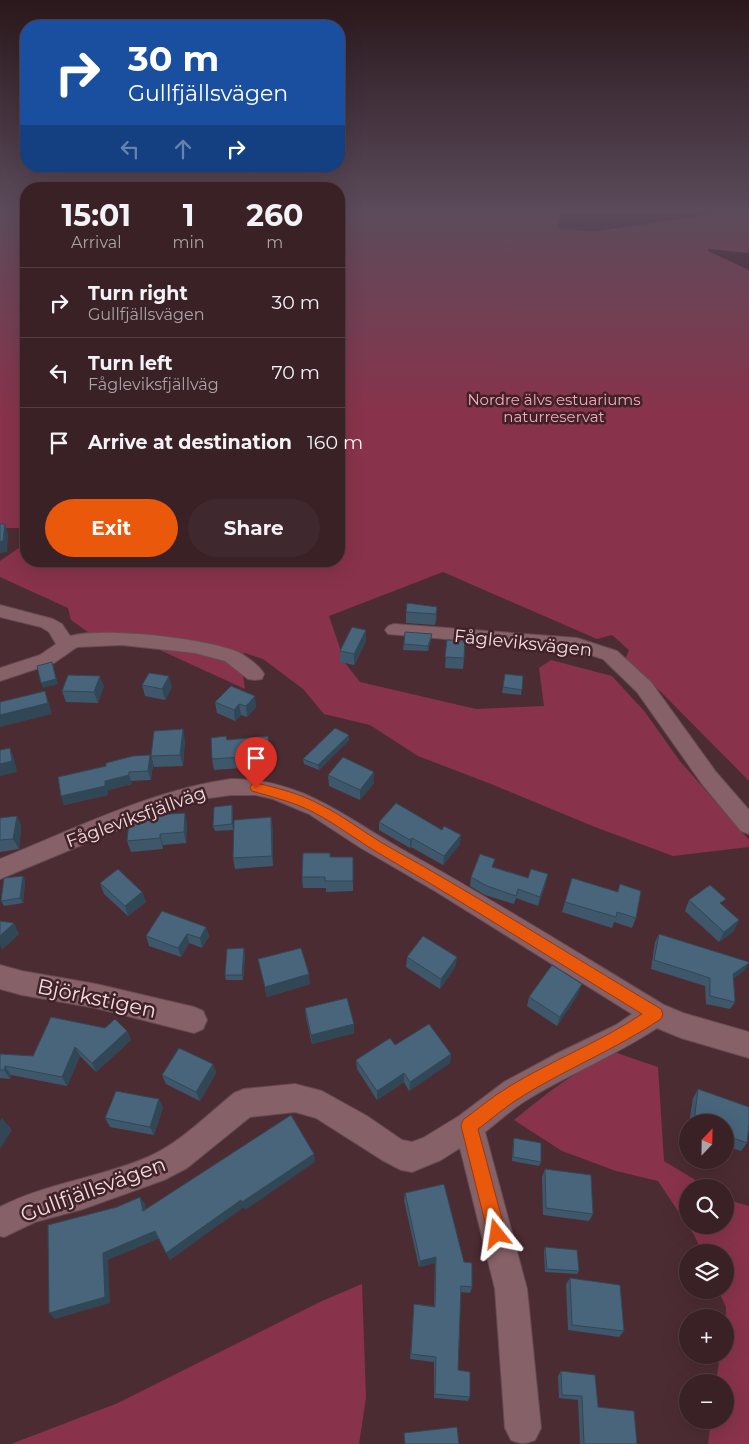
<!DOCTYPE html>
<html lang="en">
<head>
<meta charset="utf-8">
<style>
  body { margin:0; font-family:Montserrat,sans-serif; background:#40292e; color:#f1f3f6; height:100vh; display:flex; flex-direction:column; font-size:19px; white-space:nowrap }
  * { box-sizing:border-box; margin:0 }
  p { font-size:16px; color:#aba3a7 }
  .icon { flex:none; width:28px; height:28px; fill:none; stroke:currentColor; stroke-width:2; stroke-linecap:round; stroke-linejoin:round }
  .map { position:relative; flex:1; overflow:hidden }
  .panel { position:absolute; left:20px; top:182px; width:325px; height:385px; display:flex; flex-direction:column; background:#392126; border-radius:20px; box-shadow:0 5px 20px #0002,0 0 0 1px #533e43 }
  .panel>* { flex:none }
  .guide { position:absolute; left:20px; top:20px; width:325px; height:152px; border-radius:20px; box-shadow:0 5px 20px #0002,0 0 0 1px #533e43; background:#1a4fa0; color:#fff; overflow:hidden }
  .needle { width:32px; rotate:22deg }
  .controls { position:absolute; left:679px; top:1114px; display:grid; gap:10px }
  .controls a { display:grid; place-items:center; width:55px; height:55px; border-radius:50%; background:#392126; box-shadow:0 5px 20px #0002,0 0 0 1px #533e43; font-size:25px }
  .pin { position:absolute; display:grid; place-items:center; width:42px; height:42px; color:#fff; margin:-51px -21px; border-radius:50% 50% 50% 0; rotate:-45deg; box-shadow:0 0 5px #0007 }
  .pin .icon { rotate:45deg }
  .me { position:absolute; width:55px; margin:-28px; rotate:345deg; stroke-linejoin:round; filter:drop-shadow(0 0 4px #0008) }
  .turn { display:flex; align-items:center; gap:18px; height:105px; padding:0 25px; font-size:22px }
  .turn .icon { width:65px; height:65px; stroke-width:2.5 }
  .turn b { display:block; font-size:35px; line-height:42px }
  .lanes { display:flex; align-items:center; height:48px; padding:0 25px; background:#0003; justify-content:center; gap:25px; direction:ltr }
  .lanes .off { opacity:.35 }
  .eta { display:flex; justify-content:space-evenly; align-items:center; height:85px; text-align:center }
  .eta b { font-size:30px; font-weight:700; line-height:35px }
  .primary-button { display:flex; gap:10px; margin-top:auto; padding:10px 25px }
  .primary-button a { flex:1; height:58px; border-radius:30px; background:#ea580c; color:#fff; font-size:20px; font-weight:700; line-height:58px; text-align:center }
  .primary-button a+a { background:#40292e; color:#f1f3f6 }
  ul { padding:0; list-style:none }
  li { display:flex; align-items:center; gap:15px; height:70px; padding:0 25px; border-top:1px solid #533e43 }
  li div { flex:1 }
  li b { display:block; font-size:19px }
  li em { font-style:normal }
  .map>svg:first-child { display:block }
</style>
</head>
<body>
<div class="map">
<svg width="749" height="1444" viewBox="0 0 749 1444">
  <rect width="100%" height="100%" fill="#4c2c33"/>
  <path fill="#88334b" d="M0,212H26V531L20,528H0Z
    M339,212H749V781L660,691L628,665L625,660L629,650L612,635L597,639L443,572L329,616L345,663L360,682L476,709L544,706L539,668L551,660L612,676L645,712L679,760L749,840V847L673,856L595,827L491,784L418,756L370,725L324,714L303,689L263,659L245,653L240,655L245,689L125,634L92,635L71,620L68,608L0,577V561L26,543V561H339Z
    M614,1052L658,1067L664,1161L707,1187L688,1188V1225H725V1199L749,1206V1444H708L711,1420H725V1382H716L720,1355H725L726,1307L718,1290H725V1252H702L694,1235L658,1181L616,1171L562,1151L514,1120C546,1094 577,1069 614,1052Z
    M362,1284L366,1398L359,1444H11L118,1403L322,1301Z"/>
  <path fill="#330716" d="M561,212H727L598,231L560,230L558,222Z
    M708,249L749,253V270L708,251Z"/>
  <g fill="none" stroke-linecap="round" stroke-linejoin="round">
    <g stroke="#674b52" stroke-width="2">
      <path id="minor" d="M0,605L53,619L62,624L70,636C105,627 204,638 238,652C246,656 260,666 264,674L262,679L255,680L248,679L225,661L195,653L122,645L77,647L54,663L0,681V668L40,655L56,644L49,632L41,627L0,617Z
        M394,624L577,638L617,651L651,682L716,772L749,810V834L741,831L702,784L637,692L603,659L575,650L388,634L385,630L388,626Z
        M231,779C303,779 344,817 403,850C492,899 578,953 664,1005L683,1013L749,1032V1058L681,1038L657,1028C615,1056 568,1074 525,1101C511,1110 498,1122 485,1132L527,1289L541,1428L535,1440C526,1444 520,1444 511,1440L505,1428L495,1289L460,1148L441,1160L412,1172L401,1170L382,1160L316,1118L295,1112L250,1117L187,1168L164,1180L83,1209L35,1222L4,1237L0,1236V1207C46,1183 100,1178 148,1157C180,1143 207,1115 234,1093L244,1089L295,1084L322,1091L367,1116L402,1140L412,1142L423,1138L459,1116L504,1082L558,1053L616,1025L632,1014L435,891L361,848L309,814L273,799L256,795H231L202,799L161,812L0,879V859C74,829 152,790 231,779Z
        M0,965L22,971L96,984L194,1007L203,1011L207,1020L203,1029L194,1033L96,1008L22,995L0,989Z"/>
    </g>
    <use href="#minor" fill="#866168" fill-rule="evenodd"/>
  </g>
  <path fill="#3e576a" d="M437,607V618L435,625L406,623V612Z
    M366,630V641L354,665L340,662V651Z
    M405,632L431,640L428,651L403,650Z
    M447,640L464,658L463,669L445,668Z
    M505,674L523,676L521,695L502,693Z
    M142,685L172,687L165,700L145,696Z
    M104,686L98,703L66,702L62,691Z
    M231,686L256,707L247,717L241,715L235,721L217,713L215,702Z
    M268,736L271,766L214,770L212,759L227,740Z
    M185,740L183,766L154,767L151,756Z
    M349,740L319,770L304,764L303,759Z
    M153,763L151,780L131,781L132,784L108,790V795L64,805L61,796Z
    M328,775L374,783L360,800L329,786Z
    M233,810V830L215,831L213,826Z
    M17,816L21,826L19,849L0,852V818Z
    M157,818L187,824L186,843L163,845V849L131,852L127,841Z
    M379,822L460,844L443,865L411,847L410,848L379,830Z
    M273,828V866L235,869L233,858Z
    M331,857L353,868V891L326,892V888H303L302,877Z
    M494,867L546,883L538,906L516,898L514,904L485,895L470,886L471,877Z
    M23,876L25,881L23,903L4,906L1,901Z
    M572,878L617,892L620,884L636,918L632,928L614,922L612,928L562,912Z
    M100,883L142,892L146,902L128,916L104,894Z
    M689,900L722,905L734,931L719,942L685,911Z
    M206,927L209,936L202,948L189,943L181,957L149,946L146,936Z
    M659,934L745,970L734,978L735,1002L730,1009L706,1004L705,986L651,969L655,942Z
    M245,954L243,980H226L225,975Z
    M407,957H457L455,967L440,989L406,967Z
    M258,959L310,984L267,997Z
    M578,994L557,1026L527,1006L529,997Z
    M305,1008L354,1024V1033L312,1044L306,1018Z
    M105,1028L127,1031L131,1040L96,1072L80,1056L67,1086L11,1075L10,1079L0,1078V1054L33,1056Z
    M395,1045L451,1054L450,1063L409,1091L404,1082L377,1100L357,1069L356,1060Z
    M213,1064L216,1073L200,1101L166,1084L162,1075Z
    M698,1089L747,1143L741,1151L725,1146V1122H689L693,1098Z
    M163,1107L154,1135L110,1127L105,1118Z
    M514,1138L541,1162L539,1166L512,1161L513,1143Z
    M545,1169L593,1214L589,1221L543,1215L542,1177Z
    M405,1193L464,1262L472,1287L470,1293L461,1292L458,1370L470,1397L468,1401L434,1398V1362L410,1359L414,1304L434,1306L435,1263L419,1267L404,1200Z
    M545,1247L579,1271L577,1274L545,1272L544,1251Z
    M570,1278L624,1331L619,1337L568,1330L566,1284Z
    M561,1371L598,1407L637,1444H580L578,1400L559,1398L558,1376Z"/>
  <path fill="#324756" d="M5,524L8,534L7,552L0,553V542Z
    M437,607V618L435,625L436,614Z
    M366,630V641L354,665V654Z
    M432,634L431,640L428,651V646Z
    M52,662L58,684L43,688L41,683Z
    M100,676L104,686L98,703L94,692Z
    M169,676L172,687L165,700L162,689Z
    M45,691L52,714L0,727V715Z
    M255,696L256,707L247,717L246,706Z
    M239,704L241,715L235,721L234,710Z
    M183,729L185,740L183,766L180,755Z
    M349,735V740L319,770L318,765Z
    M10,748L14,758L17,772L0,776V764Z
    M150,755L153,763L151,780L148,771Z
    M374,772V783L360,800V790Z
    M129,775L132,784L108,790V795L64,805L61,796L105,781Z
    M232,805L233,810V830L232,824Z
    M185,813L187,824L186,843L184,832Z
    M17,816L21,826L19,849L13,839Z
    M271,817L273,828V866L272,856Z
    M160,834L163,845V849L160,838Z
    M461,835L460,844L443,865L444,856Z
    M412,838L411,847L410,848V840Z
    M548,874L546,883L538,906L540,897Z
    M23,876L25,881L23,903L20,898Z
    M142,892L146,902L128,916L125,906Z
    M739,920L734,931L719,942L724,932Z
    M14,923L19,934L2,950L0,945V936Z
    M206,927L209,936L202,948L200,938Z
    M187,934L189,943L181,957L178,948Z
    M244,948L245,954L243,980L242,975Z
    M457,957L455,967L440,989L441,979Z
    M749,963L745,970L729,982L733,974Z
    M309,974L310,984L267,997L265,987Z
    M582,984L578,994L557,1026L560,1017Z
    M354,1024V1033L312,1044L311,1035Z
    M127,1031L131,1040L96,1072L92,1063Z
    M75,1047L80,1056L67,1086L62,1077Z
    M451,1054L450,1063L409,1091L410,1082Z
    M213,1064L216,1073L200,1101L196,1092Z
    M5,1066L11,1075L10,1079L4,1070Z
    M404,1073V1082L377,1100V1091Z
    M159,1099L163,1107L154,1135L150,1127Z
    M2,1118L12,1130L0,1149V1121Z
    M314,1154L315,1162L245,1210L242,1202Z
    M140,1197L145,1204L148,1219L143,1211Z
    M241,1200L244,1207L170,1260L166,1253Z
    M155,1231L160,1238L108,1260L110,1303L55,1319L49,1313L103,1253Z
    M436,1257L435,1263L419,1267L420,1261Z"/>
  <path fill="#48657b" stroke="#324756" d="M0,524H5L3,541L0,542Z
    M407,603L437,607L436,614L406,612Z
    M352,627L366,630L354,654L340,651Z
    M405,632L432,634L428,646L404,644Z
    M447,640L465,641L464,658L445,657Z
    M52,662L56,679L41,683L37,666Z
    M149,673L169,676L162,689L142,685Z
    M505,674L523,676L522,690L503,687Z
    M68,675L100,676L94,692L62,691Z
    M231,686L255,696L246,706L239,704L234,710L215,702Z
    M45,691L48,703L0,715V702Z
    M335,728L349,735L318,765L303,759Z
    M183,729L180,755L151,756L154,731Z
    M226,736L227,740L268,736L270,755L212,759L211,738Z
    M10,748L12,761L0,764V750Z
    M150,755L148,771L129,772V775L105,781V786L61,796L58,777L106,766V763L133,756Z
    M343,757L374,772L360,790L328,775Z
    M396,803L442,830L444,826L461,835L444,856L412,838L410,840L379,822Z
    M232,805V824L213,826L214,807Z
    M185,813L184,832L160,834V838L127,841L129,820L157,818V815Z
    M17,816L13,839L0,840V818Z
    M271,817L272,856L233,858L234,820Z
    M303,853H330V857H353V881H325V877H302Z
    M480,854L495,859L492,867L528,878L531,869L548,874L540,897L518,889L516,896L487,886L471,877Z
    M118,869L142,892L125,906L100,883Z
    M23,876L20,898L1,901L4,878Z
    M572,878L618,892L620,884L641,891L636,918L617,912L616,917L565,902Z
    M710,885L726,899L720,903L739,920L724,932L689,900Z
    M162,911L206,927L200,938L187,934L178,948L146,936Z
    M0,921L14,923L0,936Z
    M659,934L749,962V963L733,974L735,1002L710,996V978L654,960Z
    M423,936L457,957L441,979L407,957Z
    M244,948L242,975H225L227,949Z
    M301,948L309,974L265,987L258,959Z
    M552,965L582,984L560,1017L529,997Z
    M347,998L354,1024L311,1035L305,1008Z
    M51,1017L105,1028L115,1019L127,1031L92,1063L75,1047L62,1077L5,1066L4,1070H0V1054L33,1056Z
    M429,1024L451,1054L410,1082L404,1073L377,1091L356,1060L390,1038L395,1045Z
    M179,1048L213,1064L196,1092L162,1075Z
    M698,1089L749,1107V1125L747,1143L725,1135V1122H694Z
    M116,1091L159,1099L150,1127L105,1118Z
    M291,1115L314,1154L242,1202L241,1200L166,1253L155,1231L103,1253L105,1297L49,1313L48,1225L117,1207L140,1197L143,1211Z
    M514,1138L541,1143V1162L513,1157Z
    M545,1169L591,1175L593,1214L546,1208Z
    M444,1184L464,1262L472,1263V1287L461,1286L458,1370L470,1372V1397L435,1394L436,1357L411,1354L414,1304L435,1307L436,1257L420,1261L405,1193Z
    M545,1247L577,1250L579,1271L547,1269Z
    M570,1278L620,1285L624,1331L572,1325Z
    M561,1371L595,1375L598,1407L634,1411L637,1444H584L582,1396L562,1395Z
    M457,1427L459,1444H405L404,1433Z"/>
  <linearGradient id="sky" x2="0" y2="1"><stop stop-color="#2a181c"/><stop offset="0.51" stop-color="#5b4b5b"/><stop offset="1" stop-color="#5b4b5b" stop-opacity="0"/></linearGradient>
  <rect width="749" height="414" fill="url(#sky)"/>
  <path fill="#ea580c" stroke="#983908" d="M256,783C278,788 301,794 321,805C345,817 366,834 389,847C481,898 570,955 661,1009L663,1014L661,1019C616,1049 566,1069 521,1097C506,1106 492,1119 478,1129L506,1234L503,1241L497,1243L491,1241L488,1234L461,1126L463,1120C478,1109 493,1096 510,1086C553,1060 600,1042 642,1014C557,962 473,908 387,858C362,844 338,825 313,812C294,802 272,797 252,791L250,788L252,784Z"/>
  <g text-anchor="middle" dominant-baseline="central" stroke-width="5" stroke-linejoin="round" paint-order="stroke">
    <g font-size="15" fill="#f3a8b8" stroke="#412229">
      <text x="554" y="399">Nordre älvs estuariums<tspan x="554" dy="17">naturreservat</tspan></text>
    </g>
    <g font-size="18" fill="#f2dce0" stroke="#412229">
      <text transform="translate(523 643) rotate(6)">Fågleviksvägen</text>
      <text transform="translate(136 817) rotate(-20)">Fågleviksfjällväg</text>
    </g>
    <g font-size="21" fill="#f2dce0" stroke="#412229">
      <text transform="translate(97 998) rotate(12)">Björkstigen</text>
      <text transform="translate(93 1189) rotate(-20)">Gullfjällsvägen</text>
    </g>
  </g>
</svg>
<div class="controls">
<a><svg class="needle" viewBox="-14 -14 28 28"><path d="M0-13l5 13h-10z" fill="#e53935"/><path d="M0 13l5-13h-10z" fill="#aba3a7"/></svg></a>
<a><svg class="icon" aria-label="search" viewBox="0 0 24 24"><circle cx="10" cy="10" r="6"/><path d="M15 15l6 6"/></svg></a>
<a><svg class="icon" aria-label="layers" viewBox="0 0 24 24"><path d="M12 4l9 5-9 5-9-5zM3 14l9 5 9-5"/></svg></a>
<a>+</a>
<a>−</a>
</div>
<div class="pin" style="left:256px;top:788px;background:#d93025"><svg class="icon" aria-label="arrive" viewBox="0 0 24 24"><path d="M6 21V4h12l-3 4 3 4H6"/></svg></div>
<svg class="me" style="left:497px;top:1234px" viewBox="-20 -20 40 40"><path d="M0-17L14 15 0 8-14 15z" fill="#ea580c" stroke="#fff" stroke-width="4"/></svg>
<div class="guide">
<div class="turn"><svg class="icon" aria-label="right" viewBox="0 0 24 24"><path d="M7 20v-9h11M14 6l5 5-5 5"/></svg><div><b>30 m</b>Gullfjällsvägen</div></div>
<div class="lanes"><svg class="icon off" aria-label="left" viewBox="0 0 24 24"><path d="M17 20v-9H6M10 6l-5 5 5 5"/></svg><svg class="icon off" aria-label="ahead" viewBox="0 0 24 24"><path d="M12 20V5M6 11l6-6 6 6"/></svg><svg class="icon" aria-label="right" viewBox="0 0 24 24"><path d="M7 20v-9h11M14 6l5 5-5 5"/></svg></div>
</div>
<section class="panel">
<div class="eta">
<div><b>15:01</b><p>Arrival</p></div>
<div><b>1</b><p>min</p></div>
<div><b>260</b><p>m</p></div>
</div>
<ul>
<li><svg class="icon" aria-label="right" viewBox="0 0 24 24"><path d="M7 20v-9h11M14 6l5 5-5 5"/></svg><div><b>Turn right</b><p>Gullfjällsvägen</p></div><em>30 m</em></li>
<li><svg class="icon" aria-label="left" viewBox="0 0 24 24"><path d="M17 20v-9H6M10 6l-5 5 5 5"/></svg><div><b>Turn left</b><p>Fågleviksfjällväg</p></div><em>70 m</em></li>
<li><svg class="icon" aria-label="arrive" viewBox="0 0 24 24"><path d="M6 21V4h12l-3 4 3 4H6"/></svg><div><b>Arrive at destination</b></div><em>160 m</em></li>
</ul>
<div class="primary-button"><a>Exit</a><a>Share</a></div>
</section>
</div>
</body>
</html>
